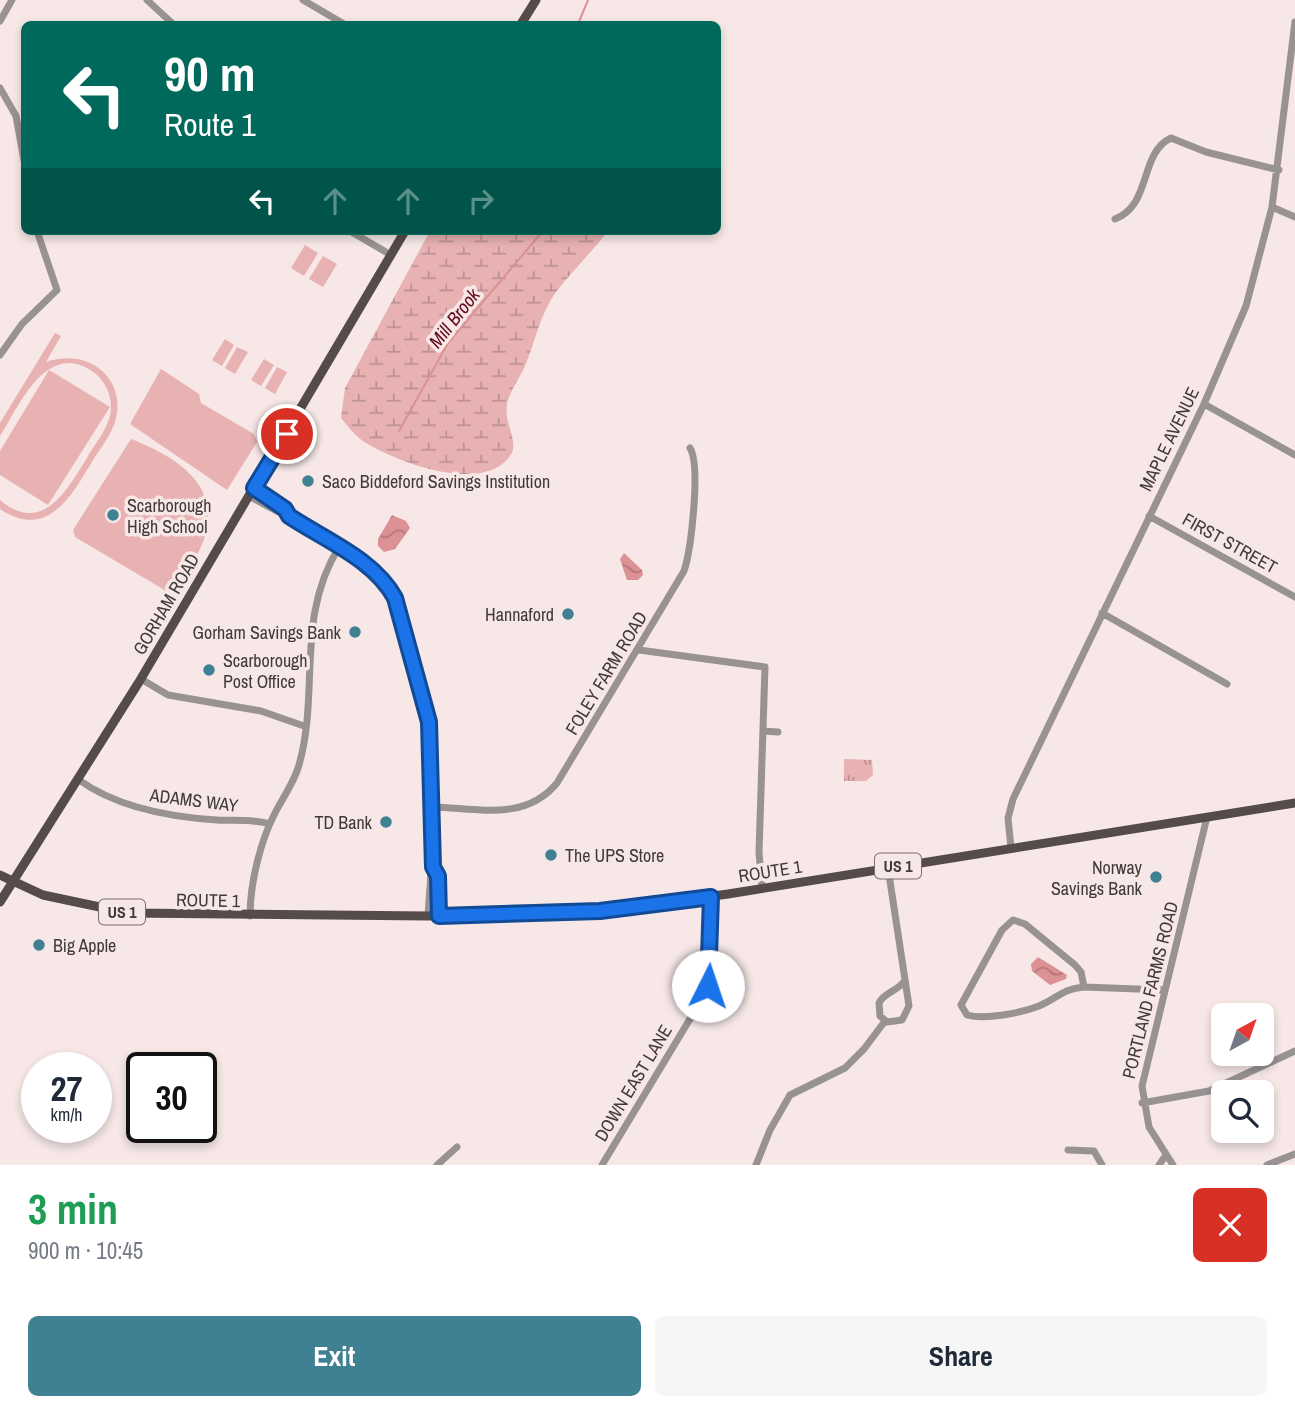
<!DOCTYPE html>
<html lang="en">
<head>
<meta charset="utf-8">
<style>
  body { margin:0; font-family:"Archivo Narrow",sans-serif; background:#f6f6f7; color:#1f2937; height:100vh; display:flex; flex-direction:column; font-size:26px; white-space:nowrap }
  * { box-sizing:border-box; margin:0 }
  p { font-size:23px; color:#747a83 }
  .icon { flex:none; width:38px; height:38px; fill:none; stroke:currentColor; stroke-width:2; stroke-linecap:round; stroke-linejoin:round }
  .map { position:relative; height:1165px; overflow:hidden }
  .sheet { display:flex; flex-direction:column; background:#fff; flex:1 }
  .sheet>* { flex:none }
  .guide { position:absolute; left:21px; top:21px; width:700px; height:214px; border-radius:10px; box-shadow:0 4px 10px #0003; background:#00695c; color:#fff; overflow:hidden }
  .needle { width:46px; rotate:40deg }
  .controls { position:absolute; left:1211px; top:1003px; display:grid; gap:14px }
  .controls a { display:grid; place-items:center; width:63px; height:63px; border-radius:10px; background:#fff; box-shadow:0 4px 10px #0003; font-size:35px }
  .speed { position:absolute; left:21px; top:1052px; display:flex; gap:14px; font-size:35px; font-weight:700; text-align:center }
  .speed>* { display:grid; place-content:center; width:91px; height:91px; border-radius:50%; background:#fff; box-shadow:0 4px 10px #0003; line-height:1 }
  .speed small { font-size:18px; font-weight:400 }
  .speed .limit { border:4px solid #111; border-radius:10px; background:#fff; color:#111 }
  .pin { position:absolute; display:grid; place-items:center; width:60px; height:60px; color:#fff; margin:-30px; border:4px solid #fff; border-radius:50%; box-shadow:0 2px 7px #0007 }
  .me { position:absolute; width:77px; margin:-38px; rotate:4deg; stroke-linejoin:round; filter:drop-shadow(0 0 5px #0008) }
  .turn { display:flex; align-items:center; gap:24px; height:147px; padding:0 28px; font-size:32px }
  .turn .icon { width:91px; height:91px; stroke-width:2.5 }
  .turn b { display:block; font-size:49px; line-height:60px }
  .lanes { display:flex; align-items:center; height:66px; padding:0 28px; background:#0003; justify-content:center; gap:35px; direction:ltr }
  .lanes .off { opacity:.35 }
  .round { display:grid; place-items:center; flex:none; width:74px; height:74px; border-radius:10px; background:#f6f6f7 }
  .headline { display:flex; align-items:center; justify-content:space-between; height:119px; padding:0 28px }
  h1 { font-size:42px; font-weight:800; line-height:52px; color:#1e9e55 }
  .primary-button { display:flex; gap:14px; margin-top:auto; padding:14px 28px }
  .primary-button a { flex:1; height:80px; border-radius:10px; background:#3f8093; color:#fff; font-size:28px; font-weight:800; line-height:80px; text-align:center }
  .primary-button a+a { background:#f6f6f7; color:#1f2937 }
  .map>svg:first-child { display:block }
</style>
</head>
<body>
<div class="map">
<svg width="1295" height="1165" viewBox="0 0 1295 1165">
  <defs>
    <pattern id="wetland-marsh" width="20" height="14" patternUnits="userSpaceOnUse" patternTransform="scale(1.75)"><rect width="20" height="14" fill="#e8b1b2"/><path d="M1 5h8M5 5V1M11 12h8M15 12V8" fill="none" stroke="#bd9192"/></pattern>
    <pattern id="park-tufts" width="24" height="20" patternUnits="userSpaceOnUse" patternTransform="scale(1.75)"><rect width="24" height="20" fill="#e8b1b2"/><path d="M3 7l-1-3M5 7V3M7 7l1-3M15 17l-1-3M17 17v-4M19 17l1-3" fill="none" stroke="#bd9192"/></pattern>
    <pattern id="water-waves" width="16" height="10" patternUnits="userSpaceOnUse" patternTransform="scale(1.75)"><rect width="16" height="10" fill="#dc9194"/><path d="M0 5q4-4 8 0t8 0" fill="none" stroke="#b4777a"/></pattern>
  </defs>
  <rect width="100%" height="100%" fill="#f7e7e7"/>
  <path fill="url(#wetland-marsh)" d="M430,231H608C592,252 572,271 556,292C540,314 535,342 525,366C520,377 512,388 508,400C501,422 521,441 510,456C483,495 395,462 363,441C354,435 347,425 341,418L345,388Z"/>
  <path fill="url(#park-tufts)" d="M844,759L872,760L873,775L866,781H844Z"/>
  <path fill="#e8b1b2" d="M305,245L318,253L304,276L291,268Z
    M323,256L337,264L323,287L309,279Z
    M55,333L61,336L46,362C82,349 122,371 117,413C115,430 102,446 93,460C72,495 48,541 0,509V500C43,537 69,487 88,456C97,441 111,425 111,407C111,393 104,379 92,371C46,340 19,406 0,436V423Z
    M225,339L234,345L222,366L212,360Z
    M237,347L248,352L235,374L225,368Z
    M264,359L274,365L261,386L251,380Z
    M277,367L287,372L275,394L265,388Z
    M161,369L199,394L201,403L254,434L257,442L227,490L130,424Z
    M49,370L110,407L48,505L0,475V451Z
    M131,439C175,456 225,486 203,542C196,560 183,578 173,595L75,537L73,530Z"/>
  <path fill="url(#water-waves)" d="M392,515L406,521L410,528L395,549L384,552L378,546V539Z
    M624,553L642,570L643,575L638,580H627L620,559Z
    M1038,957L1067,975L1066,979L1050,985L1032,971L1031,964Z"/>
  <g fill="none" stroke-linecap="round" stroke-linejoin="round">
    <path stroke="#dc9194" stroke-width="2" d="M578,24L588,0
      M399,431L448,343L543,231"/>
    <path stroke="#999292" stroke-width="7" d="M147,0L173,24
      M303,0L344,24
      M0,21L12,0
      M0,88L16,116L24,160
      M1272,207L1295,217
      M1115,219C1152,205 1139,153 1171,138L1206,152L1279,170
      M350,231L391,255
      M0,355L22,324L57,290L37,231
      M1204,404L1295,455
      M254,488L285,508L289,516
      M249,496C293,522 371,551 395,598L429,721L433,844L428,916
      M1149,516L1295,597
      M1102,613L1227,684
      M639,650L765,667L759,852L762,888
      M141,679L168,695L261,711L304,726
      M763,731L778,732
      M79,780C118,808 169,817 217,820C233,821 255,819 270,824
      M432,807C477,808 525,822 557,783L684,571C691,550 701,466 690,448
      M1011,848L1008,818L1013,799L1204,404L1246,306L1272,207L1295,22
      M433,867L438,876V916
      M888,868L909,1006L902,1020L887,1022L880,1016L879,1003C885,991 898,992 905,980
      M250,916C250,884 260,842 275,813C283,797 294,783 299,765C320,691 295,618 339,547
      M1013,920L1025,924L1075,965L1081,972L1084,987C1062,989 1058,998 1039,1006C1021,1013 985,1020 967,1015L961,1005L1002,930Z
      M1084,987L1164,990
      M1142,1103L1209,1091L1295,1051
      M1068,1150L1094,1151L1102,1165
      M437,1165L457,1147
      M602,1165L705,994L709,979L711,897
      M756,1165L770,1130L790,1095L845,1068L864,1049L885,1021
      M1159,1165L1166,1155
      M1173,1165L1149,1127L1142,1086L1207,817
      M1267,1165L1295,1154"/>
    <path stroke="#554b4b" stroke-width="9" d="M521,24L536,0
      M0,875L43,895L128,913L428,916L600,911L728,894L1295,803
      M0,902L139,682L405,231"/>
  </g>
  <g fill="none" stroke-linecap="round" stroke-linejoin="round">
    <g stroke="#114b97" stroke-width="18">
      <path id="route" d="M287,434L254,488L285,509L289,516C325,540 374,559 395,598L429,722L433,867L438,876L439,916L600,911L711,897L708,986"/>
    </g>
    <use href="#route" stroke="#1a73e8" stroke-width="12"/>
  </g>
  <g fill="#3f8093" stroke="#f7e7e7" stroke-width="2.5">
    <circle cx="308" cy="481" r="7"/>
    <circle cx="113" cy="515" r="7"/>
    <circle cx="568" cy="614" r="7"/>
    <circle cx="355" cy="632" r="7"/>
    <circle cx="209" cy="670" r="7"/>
    <circle cx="386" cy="822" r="7"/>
    <circle cx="551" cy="855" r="7"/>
    <circle cx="1156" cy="877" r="7"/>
    <circle cx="39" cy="945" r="7"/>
  </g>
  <g text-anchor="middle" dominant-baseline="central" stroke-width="7" stroke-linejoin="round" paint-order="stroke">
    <g fill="#f7e7e7" stroke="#776e6e" stroke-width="2">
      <rect x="875" y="853.5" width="46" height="25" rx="5"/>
      <rect x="99" y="899.5" width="46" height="25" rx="5"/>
    </g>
    <g font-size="16" font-weight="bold" fill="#403a3a">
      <text x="898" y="866">US 1</text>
      <text x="122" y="912">US 1</text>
    </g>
    <g font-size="18" fill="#403a3a" stroke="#f7e7e7">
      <text transform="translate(1169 439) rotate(-64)">MAPLE AVENUE</text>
      <text transform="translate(1230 543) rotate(29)">FIRST STREET</text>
      <text transform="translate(166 604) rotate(-60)">GORHAM ROAD</text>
      <text transform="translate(606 673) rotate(-59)">FOLEY FARM ROAD</text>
      <text transform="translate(194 800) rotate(7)">ADAMS WAY</text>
      <text transform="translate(770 871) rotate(-9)">ROUTE 1</text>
      <text transform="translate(208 900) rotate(1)">ROUTE 1</text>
      <text transform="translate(1150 990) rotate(-76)">PORTLAND FARMS ROAD</text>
      <text transform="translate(633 1083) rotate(-59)">DOWN EAST LANE</text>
    </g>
    <g font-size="18" fill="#403a3a" stroke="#f7e7e7" text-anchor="start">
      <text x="322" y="481">Saco Biddeford Savings Institution</text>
      <text x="127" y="505">Scarborough<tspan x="127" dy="21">High School</tspan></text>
      <text x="554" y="614" text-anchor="end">Hannaford</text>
      <text x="341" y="632" text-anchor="end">Gorham Savings Bank</text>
      <text x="223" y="660">Scarborough<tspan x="223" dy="21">Post Office</tspan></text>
      <text x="372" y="822" text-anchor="end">TD Bank</text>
      <text x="565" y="855">The UPS Store</text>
      <text x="1142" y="867" text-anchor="end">Norway<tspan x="1142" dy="21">Savings Bank</tspan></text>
      <text x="53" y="945">Big Apple</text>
    </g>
    <g font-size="19" font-style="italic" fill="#640a1c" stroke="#f7e7e7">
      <text transform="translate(454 318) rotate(-52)">Mill Brook</text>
    </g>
  </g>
</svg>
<div class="controls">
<a><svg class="needle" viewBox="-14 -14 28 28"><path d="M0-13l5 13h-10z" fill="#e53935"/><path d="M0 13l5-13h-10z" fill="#747a83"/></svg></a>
<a><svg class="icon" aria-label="search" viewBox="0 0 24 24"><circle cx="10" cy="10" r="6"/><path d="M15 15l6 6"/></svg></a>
</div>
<div class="speed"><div>27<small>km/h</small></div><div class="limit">30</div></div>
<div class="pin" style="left:287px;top:434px;background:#d93025"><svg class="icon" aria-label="arrive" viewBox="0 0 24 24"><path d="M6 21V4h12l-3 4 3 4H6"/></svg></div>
<svg class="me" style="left:708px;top:986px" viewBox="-20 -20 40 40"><circle r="19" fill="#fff"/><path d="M0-13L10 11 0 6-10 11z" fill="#1a73e8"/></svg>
<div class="guide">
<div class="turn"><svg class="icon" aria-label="left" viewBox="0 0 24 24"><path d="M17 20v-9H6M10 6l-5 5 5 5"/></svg><div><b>90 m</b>Route 1</div></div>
<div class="lanes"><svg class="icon" aria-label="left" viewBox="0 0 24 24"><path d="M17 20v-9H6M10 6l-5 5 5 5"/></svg><svg class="icon off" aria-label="ahead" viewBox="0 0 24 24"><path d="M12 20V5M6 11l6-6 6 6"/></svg><svg class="icon off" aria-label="ahead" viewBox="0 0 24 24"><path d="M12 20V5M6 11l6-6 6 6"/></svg><svg class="icon off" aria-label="right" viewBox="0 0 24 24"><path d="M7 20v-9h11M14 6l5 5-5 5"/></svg></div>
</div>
</div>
<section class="sheet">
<div class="headline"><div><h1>3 min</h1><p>900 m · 10:45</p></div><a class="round" style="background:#d93025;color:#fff"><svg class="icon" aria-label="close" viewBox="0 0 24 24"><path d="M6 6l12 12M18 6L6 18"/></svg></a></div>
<div class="primary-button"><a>Exit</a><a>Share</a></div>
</section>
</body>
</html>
